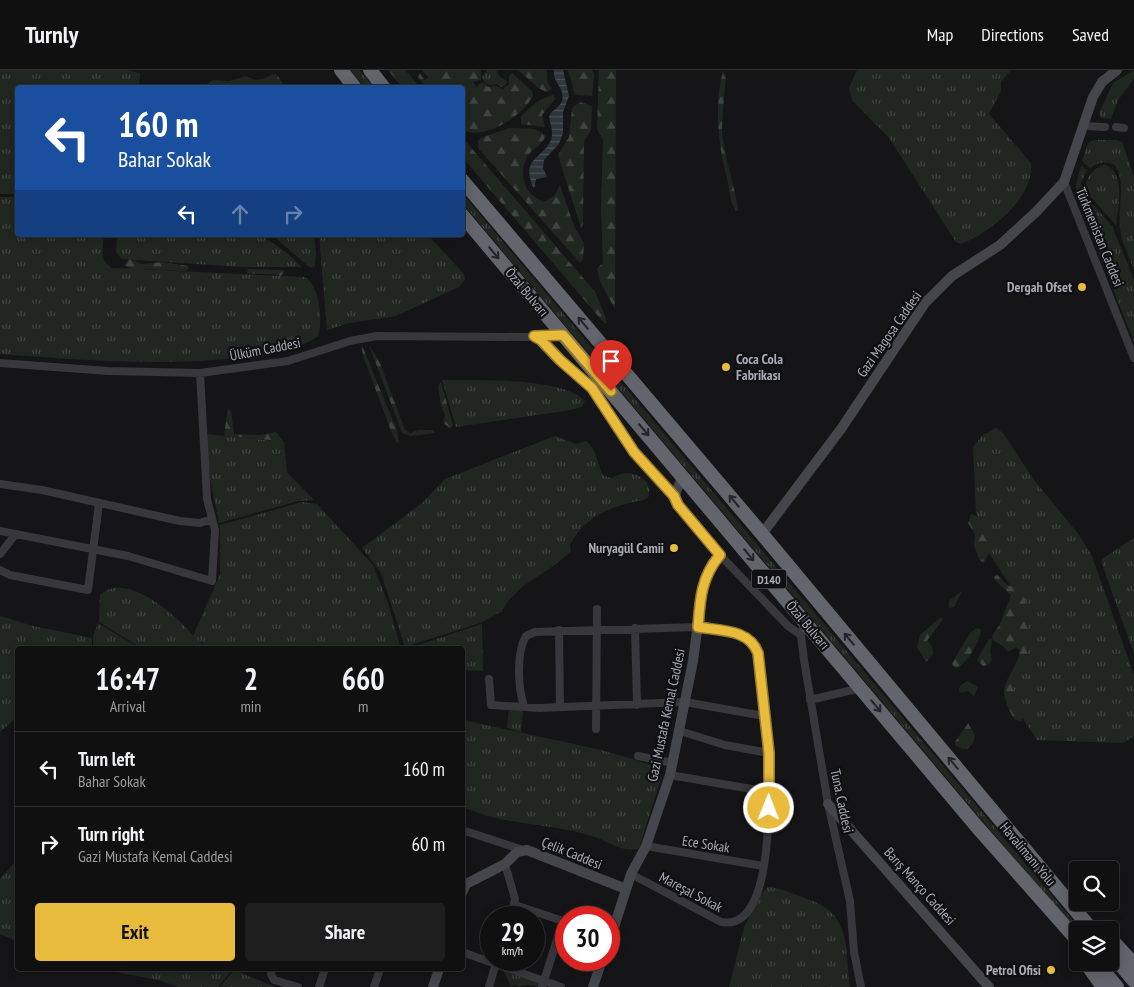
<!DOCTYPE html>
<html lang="en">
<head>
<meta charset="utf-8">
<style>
  body { margin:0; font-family:"PT Sans Narrow",sans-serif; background:#1e1e1f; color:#f1f3f6; height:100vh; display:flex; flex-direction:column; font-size:19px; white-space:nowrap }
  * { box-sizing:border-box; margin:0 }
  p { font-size:16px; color:#9c9d9f }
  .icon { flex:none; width:28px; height:28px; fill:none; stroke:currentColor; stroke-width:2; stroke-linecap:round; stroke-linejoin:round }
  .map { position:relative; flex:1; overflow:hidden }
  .drawer { position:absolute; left:15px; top:576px; width:450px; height:325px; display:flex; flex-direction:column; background:#101011; border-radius:5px; box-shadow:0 2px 12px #0003,0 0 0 1px #303031 }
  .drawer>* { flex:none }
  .hud { position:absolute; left:15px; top:15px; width:450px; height:152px; border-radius:5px; box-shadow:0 2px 12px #0003,0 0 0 1px #303031; background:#1a4fa0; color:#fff; overflow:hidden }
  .controls { position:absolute; left:1069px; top:791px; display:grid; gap:10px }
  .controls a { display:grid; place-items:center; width:50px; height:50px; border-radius:5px; background:#101011; box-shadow:0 2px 12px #0003,0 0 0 1px #303031; font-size:25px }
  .speed { position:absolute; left:480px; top:836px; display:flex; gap:10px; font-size:25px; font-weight:700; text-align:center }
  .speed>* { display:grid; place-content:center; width:65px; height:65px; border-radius:50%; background:#101011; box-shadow:0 2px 12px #0003,0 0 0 1px #303031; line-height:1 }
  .speed small { font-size:12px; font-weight:400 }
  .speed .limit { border:8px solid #d22; background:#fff; color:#111 }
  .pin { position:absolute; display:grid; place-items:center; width:42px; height:42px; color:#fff; margin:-51px -21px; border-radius:50% 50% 50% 0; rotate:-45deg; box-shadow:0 0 5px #0007 }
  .pin .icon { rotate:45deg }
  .me { position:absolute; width:55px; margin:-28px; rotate:1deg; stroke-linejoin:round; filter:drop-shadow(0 0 4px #0008) }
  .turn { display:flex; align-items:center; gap:18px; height:105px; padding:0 20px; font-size:22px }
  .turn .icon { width:65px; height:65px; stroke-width:2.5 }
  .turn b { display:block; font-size:35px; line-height:42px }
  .lanes { display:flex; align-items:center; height:48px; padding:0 20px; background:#0003; justify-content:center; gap:25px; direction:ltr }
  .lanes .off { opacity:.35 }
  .eta { display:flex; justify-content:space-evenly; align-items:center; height:85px; text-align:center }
  .eta b { font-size:30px; font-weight:700; line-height:35px }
  .button { display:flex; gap:10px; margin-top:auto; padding:10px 20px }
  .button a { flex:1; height:58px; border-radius:5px; background:#e8bb3d; color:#111; font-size:20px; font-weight:700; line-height:58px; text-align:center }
  .button a+a { background:#1e1e1f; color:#f1f3f6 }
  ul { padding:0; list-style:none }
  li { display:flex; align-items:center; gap:15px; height:75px; padding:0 20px; border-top:1px solid #303031 }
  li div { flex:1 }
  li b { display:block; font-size:19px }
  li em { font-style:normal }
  header { display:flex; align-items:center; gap:30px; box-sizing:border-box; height:70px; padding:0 25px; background:#101011; border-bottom:1px solid #303031 }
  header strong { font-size:24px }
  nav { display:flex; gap:28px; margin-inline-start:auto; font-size:18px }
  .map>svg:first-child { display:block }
</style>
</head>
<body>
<header>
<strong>Turnly</strong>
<nav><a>Map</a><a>Directions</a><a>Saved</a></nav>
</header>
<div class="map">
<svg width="1134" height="917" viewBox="0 0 1134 917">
  <defs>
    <pattern id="grass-tufts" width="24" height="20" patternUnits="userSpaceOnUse" patternTransform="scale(1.25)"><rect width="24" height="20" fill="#202721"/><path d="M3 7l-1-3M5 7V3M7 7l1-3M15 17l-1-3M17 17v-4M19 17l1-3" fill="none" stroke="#3e443f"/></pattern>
    <pattern id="forest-firs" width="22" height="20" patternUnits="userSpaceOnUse" patternTransform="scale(1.25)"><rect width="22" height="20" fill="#202721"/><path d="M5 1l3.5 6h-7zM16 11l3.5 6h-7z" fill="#3e443f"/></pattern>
    <pattern id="water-rules" width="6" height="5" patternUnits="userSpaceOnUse" patternTransform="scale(1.25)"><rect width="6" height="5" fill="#2e353c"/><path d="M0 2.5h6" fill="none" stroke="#495056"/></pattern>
  </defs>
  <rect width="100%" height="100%" fill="#151517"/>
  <path fill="url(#grass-tufts)" d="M0,0H127L140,3L139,17L18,18L17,124H0Z
    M350,0H359L374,17H365Z
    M487,0H496L500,7L507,11L506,15L501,17L497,14L489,15L485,13L482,7Z
    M857,0H1011L1001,12V21L989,44L1031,93C1035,127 990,163 961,174L956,172L889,68L852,30L849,18Z
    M1134,0V9L1118,30L1111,49L1101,48L1099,43L1113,13Z
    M1116,70L1122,72L1134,106V200C1129,187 1122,173 1120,159C1117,137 1127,116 1115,95C1106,90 1098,92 1090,98L1082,91L1088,73L1094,70Z
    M1106,95C1126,104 1118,138 1116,155L1089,125L1085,117C1087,106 1095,96 1106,95Z
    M1081,96L1087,100L1081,113L1083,123L1112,156L1134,210V272L1077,128L1076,115Z
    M462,123L1081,860H1078L1077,863L463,134Z
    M0,127H17L18,165H104C103,177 99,192 112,198L304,207C320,214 323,251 318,266C298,281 269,284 245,287C163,297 82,290 0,284Z
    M117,165H261L287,183L302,197H242L122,189L116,182Z
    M272,165H314L316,183L315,196L312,198L308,196Z
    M319,165H428L464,204L465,209L459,217L396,246L349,253L327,260Z
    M442,310C473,310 568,307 585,332L581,337L571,340L456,357Z
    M996,358L1003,363L1034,410L1079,465L1092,486L1134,605V666L1123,673L1037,670L1012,632L1009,621L1024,583L1017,526L987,480L976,442L973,377L983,365Z
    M206,364L284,372L287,402L314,430L298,431L219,453L210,408Z
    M555,366L576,374L586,371C598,380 596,394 604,406L612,408C628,396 656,408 648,428L644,430C614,435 585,445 570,475L571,481L555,495L523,516L508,531L502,541L490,548L480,553L405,577L381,503L362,478L422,433L445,409Z
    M302,432L317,434L373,495L388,533L401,579H209L196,568L207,579H143L99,552L100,525C125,500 178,546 193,566L220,505V455Z
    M1134,468V584L1102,494V489Z
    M0,546L33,556L92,568V575L86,579H18L17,647L0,662Z
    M98,553L141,579H88L93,575V567Z
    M482,554L483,601L463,600L462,579H406Z
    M509,639H521L523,642L521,662L507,658Z
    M463,650L601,680L639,691L661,700V709L639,778C625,784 607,771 595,767C551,752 508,757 463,737Z
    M17,790V871L0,864V809Z
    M768,817C780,818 791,823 802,827C853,843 844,873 850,917H729L744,857L762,823Z
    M100,899H233L218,917H179L158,910Z
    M502,899L539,912V917L527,915L519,917L515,915L511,916Z
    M234,900L273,916L277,917H220Z"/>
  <path fill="url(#forest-firs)" d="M388,0H405L420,17H402Z
    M422,0H481V10L473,12L476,17L482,12L488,17L496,16L503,19L509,14V6L512,3L532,21L533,26C523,45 490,67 468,62L463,58L462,18L426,17L418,7L420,3L425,10L428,7Z
    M518,0H547V11L552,19L547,22L540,19Z
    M592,0L594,4L592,26L575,25L568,0Z
    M599,0H616L615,239L600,212L597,198L603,193L601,138L603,70L597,59Z
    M723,1L726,7C724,24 723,40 722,57C722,81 735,115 738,140L736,141C729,131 730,119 727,108C718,75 714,34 723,1Z
    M274,4L278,6L285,17H203L213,10L229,11L246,6C257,13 263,9 274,4Z
    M553,25L555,29L542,45L545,57L521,54V47C531,36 538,29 553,25Z
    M580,32L592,36L591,60L584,71L583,154L581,158L558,85L569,67L572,38Z
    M509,58L534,59L546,65C543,74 535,77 530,83C516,100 524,127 545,131L554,126L560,115L574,156L584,173L583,189L580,193L478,78V71L481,68Z
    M462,67L596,223L607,252L605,254L463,88Z
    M129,189L142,194L162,192L188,196L189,199L185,201L144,199L135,201L124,195Z
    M248,199L282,200L285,201L281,206C270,202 258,205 247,203Z
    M361,273L397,360L399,372L397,373L393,366L363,286Z
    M369,275L380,293L405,360L410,363L419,360H433L435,363L411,366L402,363Z
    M441,312L453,356L450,358L443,353L445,345L441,335L438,316Z
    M228,338L231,342L234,364L260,365L276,362L284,372L281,375L270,370L226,366L224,365Z
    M971,444C992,450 995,476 984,492L980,491L974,475L975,464L968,453Z
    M997,505C1001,508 1002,510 1005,513C1011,519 1020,516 1024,525C1028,536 1030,574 1027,585C1026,592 1020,596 1017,602C1009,617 1015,631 1025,644L1021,652L1014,649C992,609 1013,614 1020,580L1016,577L1008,582L1004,577L993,570L992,566L1000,554L1011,525L995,510L994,507Z
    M962,521L954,537L949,538V531Z
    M941,547L943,549L927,571L932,576L933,584L926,592L917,577L920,565Z
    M977,558L981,560C980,572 966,594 956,599L952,594L954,590L970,563Z
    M989,569L992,570L990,581L992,590L988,595L983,596L977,590Z
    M967,611L978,617L974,626L968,621L961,623L959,620L960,616Z
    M968,653L975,665L973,673L967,679H962L955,675V672Z"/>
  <path fill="url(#water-rules)" d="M554,0H563L569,26L563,42V63L559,74L544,90L543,98L547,107L536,109L534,119C519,88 543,89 551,70C554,62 550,54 549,46C552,40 559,38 562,31C566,19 552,12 554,0Z"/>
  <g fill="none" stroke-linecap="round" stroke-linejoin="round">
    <path stroke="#37373c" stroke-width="8" d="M1083,56L1105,57
      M1116,57L1124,58
      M1064,112L1134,288
      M534,267L541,269L592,318L634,383L675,426
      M0,293L108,301L200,303L288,291L350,271L377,266L527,267L563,265
      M0,414L42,420L180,451L200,453L212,449
      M0,461L128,486L212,511L215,460L207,429L200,303
      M0,484L15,465
      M720,485L788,556L801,565
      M0,500L10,505L88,520L99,433
      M805,551L801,565L804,590L828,734L850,831L854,882L861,917
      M635,558L637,635
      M559,560L560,637
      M489,609L491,635L540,638L685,632L764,646
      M810,630L861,618
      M524,636C518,617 516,583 526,566L535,562L698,557L745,566L754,572L759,583C763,622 793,866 721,852L631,804
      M596,659L597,539
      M680,661L725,675L769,683
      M638,686L673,693
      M670,705L769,722
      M462,760L523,780
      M646,776L763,796
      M505,794L515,829L511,848
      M515,835L566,852
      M462,882L561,917
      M272,899L271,904L274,910L298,917
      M319,917L325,899
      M374,917L380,899
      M489,917L497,890
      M542,917L563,851"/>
    <path stroke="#45464c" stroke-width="10" d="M762,464L841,359L925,233L952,206L1000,175L1036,142L1064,112L1093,27L1102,12L1117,0
      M828,734L989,917
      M462,823L466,814L505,794L517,782L527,780L626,819
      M609,873L631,804L646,776L670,705L693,591L703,515L712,494L720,485L675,430L676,421L683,407
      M433,917L439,899
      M593,917L602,890"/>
    <path stroke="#63656d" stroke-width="14" d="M341,0L355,18
      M370,0L384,18
      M462,110L762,464L1092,860
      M462,145L978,758L1078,871
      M1110,868L1134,894
      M1110,882L1134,911
      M1085,892L1103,917
      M1096,892L1117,917"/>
  </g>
  <defs><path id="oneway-shaft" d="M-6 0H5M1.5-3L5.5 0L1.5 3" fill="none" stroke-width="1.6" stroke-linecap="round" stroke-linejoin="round" transform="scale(1.25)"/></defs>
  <g stroke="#252529">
    <use href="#oneway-shaft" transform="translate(494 183) rotate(50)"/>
    <use href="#oneway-shaft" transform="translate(583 253) rotate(-130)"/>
    <use href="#oneway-shaft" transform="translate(644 360) rotate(50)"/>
    <use href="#oneway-shaft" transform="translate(734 431) rotate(-130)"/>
    <use href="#oneway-shaft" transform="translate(749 485) rotate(50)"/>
    <use href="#oneway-shaft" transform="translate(849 569) rotate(-130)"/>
    <use href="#oneway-shaft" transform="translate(876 636) rotate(50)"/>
    <use href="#oneway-shaft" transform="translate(953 693) rotate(-130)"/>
  </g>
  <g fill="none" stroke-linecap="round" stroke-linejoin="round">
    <g stroke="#977a28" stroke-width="12">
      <path id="route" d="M611,321L563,265L534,266L541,270L560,290L592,318L634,382L674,426L678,435L720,485C701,507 700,530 698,557C721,561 749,559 758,583L769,683V738"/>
    </g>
    <use href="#route" stroke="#e8bb3d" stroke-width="9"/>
  </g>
  <g fill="#e8bb3d" stroke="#101012" stroke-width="2">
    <circle cx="1082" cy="217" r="5"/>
    <circle cx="726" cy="297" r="5"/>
    <circle cx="674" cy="478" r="5"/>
    <circle cx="1051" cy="900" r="5"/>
  </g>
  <g text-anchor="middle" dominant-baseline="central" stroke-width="4.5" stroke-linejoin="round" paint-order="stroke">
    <rect fill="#101012" stroke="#7a7c85" stroke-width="1" x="751.5" y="499.5" width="35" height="19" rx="4"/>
    <g font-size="12" font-weight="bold" fill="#a8abb6">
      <text x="769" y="509">D140</text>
    </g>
    <g font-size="14" fill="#a8abb6" stroke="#101012">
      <text transform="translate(1100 167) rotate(68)">Türkmenistan Caddesi</text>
      <text transform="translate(527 222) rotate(50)">Özal Bulvarı</text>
      <text transform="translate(889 264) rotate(-55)">Gazi Magosa Caddesi</text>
      <text transform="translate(265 279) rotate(-11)">Ülküm Caddesi</text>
      <text transform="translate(808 555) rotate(50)">Özal Bulvarı</text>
      <text transform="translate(666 645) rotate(-78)">Gazi Mustafa Kemal Caddesi</text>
      <text transform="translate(842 731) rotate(78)">Tuna. Caddesi</text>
      <text transform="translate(706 774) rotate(9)">Ece Sokak</text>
      <text transform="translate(572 783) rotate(22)">Çelik Caddesi</text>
      <text transform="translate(1028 784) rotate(50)">Havalimanı Yolu</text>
      <text transform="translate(920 816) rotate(48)">Barış Manço Caddesi</text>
      <text transform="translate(691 822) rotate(28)">Mareşal Sokak</text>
    </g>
    <g font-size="14" font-weight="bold" fill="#a8abb6" stroke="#101012" text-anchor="end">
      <text x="1072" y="217">Dergah Ofset</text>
      <text x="736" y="289" text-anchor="start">Coca Cola<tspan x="736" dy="16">Fabrikası</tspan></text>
      <text x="664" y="478">Nuryagül Camii</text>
      <text x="1041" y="900">Petrol Ofisi</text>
    </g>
  </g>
</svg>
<div class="controls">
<a><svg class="icon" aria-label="search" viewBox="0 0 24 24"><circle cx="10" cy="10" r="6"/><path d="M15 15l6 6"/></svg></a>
<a><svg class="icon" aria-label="layers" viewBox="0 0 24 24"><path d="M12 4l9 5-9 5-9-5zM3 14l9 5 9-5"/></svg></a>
</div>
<div class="speed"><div>29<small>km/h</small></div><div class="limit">30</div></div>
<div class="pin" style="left:611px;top:321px;background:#d93025"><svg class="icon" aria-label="arrive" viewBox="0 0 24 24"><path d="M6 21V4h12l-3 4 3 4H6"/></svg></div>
<svg class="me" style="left:769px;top:738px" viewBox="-20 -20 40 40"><circle r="17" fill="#e8bb3d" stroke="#fff" stroke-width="3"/><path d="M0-11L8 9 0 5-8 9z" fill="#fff"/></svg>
<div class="hud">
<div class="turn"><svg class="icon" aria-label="left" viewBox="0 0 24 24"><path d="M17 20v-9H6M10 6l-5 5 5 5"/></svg><div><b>160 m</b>Bahar Sokak</div></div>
<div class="lanes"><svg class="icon" aria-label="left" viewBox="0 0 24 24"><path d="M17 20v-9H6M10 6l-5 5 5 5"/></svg><svg class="icon off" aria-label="ahead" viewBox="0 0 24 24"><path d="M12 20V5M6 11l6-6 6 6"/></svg><svg class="icon off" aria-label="right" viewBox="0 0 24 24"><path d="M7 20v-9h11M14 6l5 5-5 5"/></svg></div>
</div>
<section class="drawer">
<div class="eta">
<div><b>16:47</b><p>Arrival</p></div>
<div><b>2</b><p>min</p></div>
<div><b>660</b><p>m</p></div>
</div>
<ul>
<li><svg class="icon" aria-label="left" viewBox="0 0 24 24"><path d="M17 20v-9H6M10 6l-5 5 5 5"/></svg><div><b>Turn left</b><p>Bahar Sokak</p></div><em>160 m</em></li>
<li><svg class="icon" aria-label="right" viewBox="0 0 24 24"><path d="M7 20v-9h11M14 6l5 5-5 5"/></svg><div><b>Turn right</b><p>Gazi Mustafa Kemal Caddesi</p></div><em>60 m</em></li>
</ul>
<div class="button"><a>Exit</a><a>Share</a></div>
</section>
</div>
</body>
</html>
